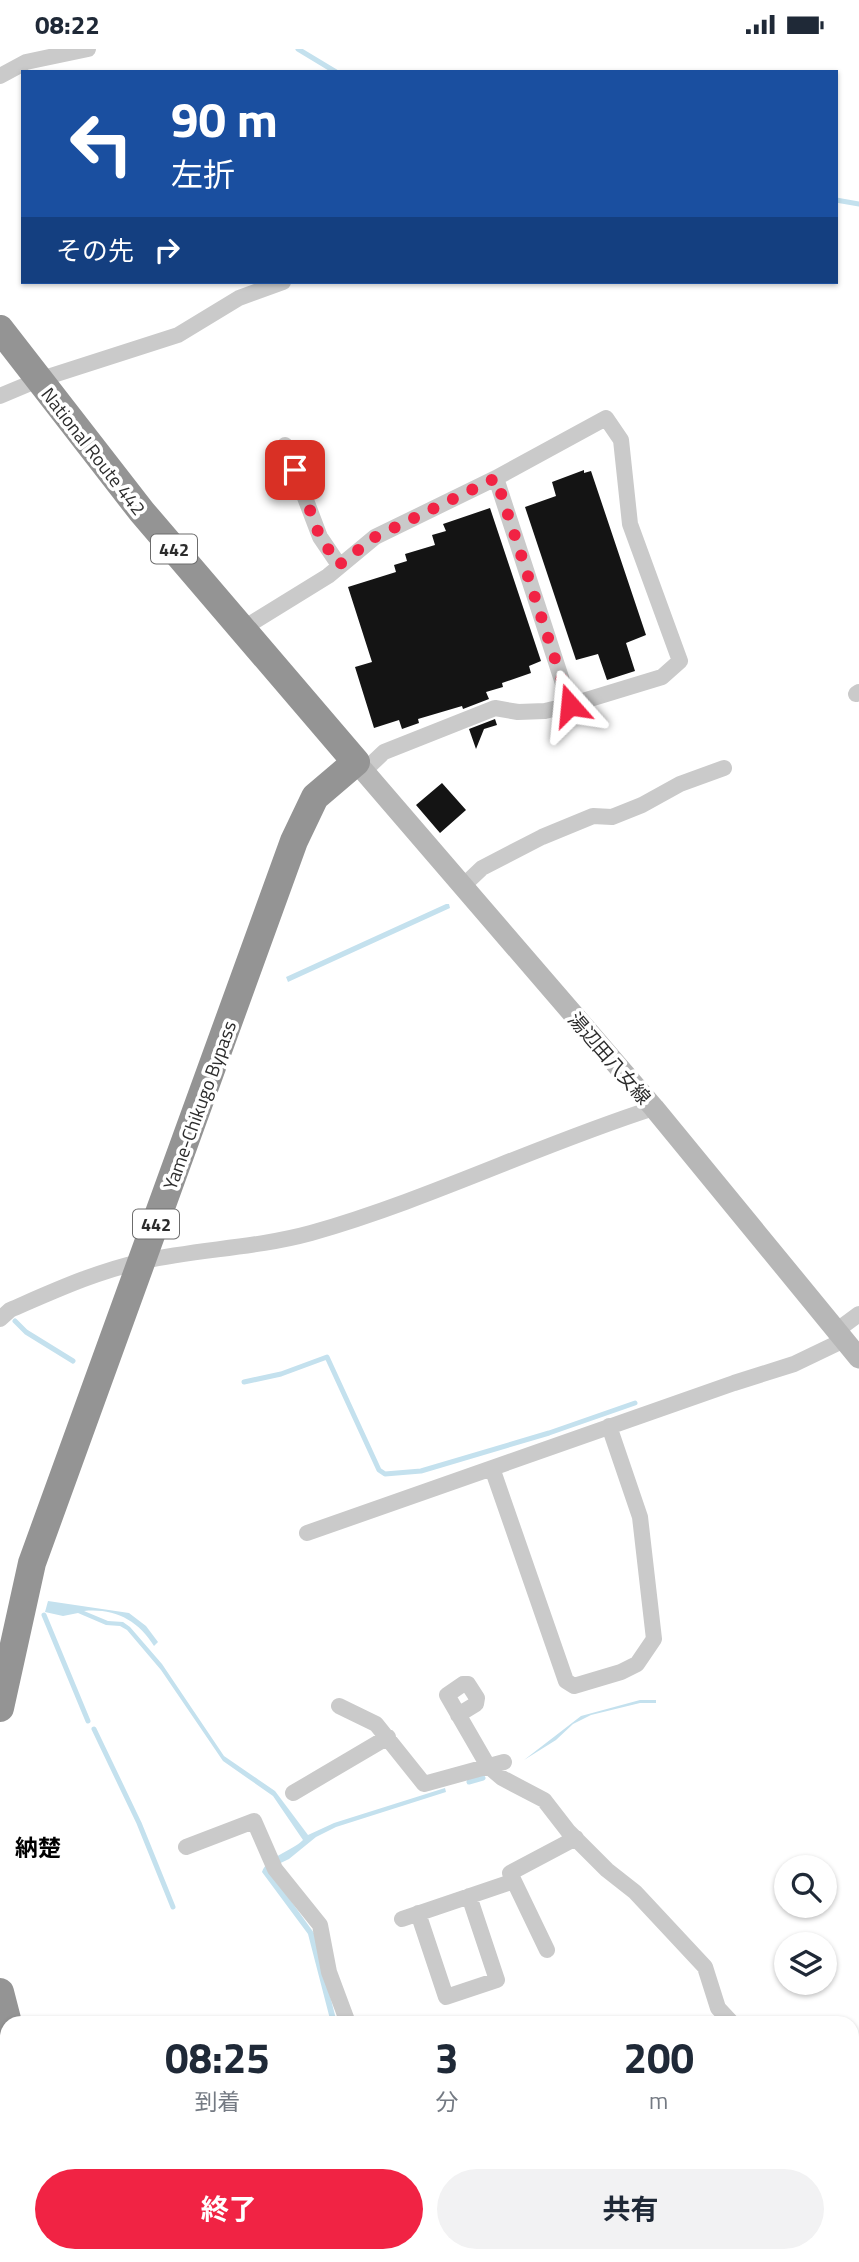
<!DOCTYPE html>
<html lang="ja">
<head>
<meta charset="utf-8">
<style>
  body { margin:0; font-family:"Titillium Web","Noto Sans JP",sans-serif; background:#f2f2f3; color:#1f2937; height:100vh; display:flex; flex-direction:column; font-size:26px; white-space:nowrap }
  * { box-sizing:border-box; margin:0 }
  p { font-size:23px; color:#747a83 }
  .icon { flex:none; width:38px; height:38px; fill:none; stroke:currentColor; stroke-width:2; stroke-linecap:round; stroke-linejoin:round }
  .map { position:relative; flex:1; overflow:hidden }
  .sheet { position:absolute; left:0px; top:1967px; width:859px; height:247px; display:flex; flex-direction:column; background:#fff; border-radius:21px 21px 0 0; box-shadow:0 2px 5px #0004 }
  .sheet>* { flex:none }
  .banner { position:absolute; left:21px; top:21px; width:817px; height:214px; border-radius:0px; box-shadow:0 2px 5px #0004; background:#1a4fa0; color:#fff; overflow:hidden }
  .tools { position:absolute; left:774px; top:1806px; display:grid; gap:14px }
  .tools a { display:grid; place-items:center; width:63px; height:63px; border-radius:50%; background:#fff; box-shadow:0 2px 5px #0004; font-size:35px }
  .pin { position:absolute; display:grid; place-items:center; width:60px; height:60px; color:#fff; margin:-30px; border-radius:14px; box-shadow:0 4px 10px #0006 }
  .me { position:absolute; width:77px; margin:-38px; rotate:342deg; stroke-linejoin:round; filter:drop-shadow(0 0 5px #0008) }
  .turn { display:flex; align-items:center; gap:24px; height:147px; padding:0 35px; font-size:32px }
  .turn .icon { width:91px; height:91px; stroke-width:2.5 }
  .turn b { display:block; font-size:49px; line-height:60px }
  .then { display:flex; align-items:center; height:66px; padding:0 35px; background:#0003; gap:14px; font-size:26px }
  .eta { display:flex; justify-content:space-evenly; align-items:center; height:119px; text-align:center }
  .eta b { font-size:42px; font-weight:700; line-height:49px }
  .primary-button { display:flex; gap:14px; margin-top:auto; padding:14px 35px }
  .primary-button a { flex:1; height:80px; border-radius:42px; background:#f12344; color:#fff; font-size:28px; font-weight:700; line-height:80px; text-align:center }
  .primary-button a+a { background:#f2f2f3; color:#1f2937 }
  .status { display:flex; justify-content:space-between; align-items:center; height:49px; padding:0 35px; background:#fff; direction:ltr }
  .status svg { height:19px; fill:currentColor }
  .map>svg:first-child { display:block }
</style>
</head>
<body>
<div class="status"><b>08:22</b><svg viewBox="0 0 49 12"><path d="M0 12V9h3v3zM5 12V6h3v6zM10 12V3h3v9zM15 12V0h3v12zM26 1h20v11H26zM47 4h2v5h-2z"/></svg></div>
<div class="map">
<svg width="859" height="2213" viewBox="0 0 859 2213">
  <rect width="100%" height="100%" fill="#fff"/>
  <path fill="#c4e1ee" d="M446,855H449L450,859L288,933L286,928Z
    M48,1552L129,1564L146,1577L158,1593L154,1597C138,1571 114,1559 84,1562L108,1572L123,1573L130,1578L162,1615L224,1707L275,1742L308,1786L334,1774L445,1739L446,1743L336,1778L316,1788L289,1810L268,1820L314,1884L337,1974H331L308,1885L262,1823C267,1808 292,1802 303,1791L273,1747L223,1712L161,1621L127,1581L120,1577L106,1576L78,1564L63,1567L45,1563Z
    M640,1651H656V1654H640L591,1666L573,1675L556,1691L524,1711L581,1667Z"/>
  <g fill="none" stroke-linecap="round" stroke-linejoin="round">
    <path stroke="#c4e1ee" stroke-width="5" d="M298,0L336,23
      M836,151L859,155
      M15,1272L26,1283L73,1312
      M244,1333L281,1325L327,1308L379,1421L385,1425L421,1422L549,1384L635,1354
      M44,1566L88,1672
      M94,1680L139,1774L173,1858
      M469,1733L483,1729
      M13,2207L15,2213
      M748,2207L752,2213
      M218,2213L225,2207"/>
  </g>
  <path fill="#141414" d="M584,421V424L591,422L646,586L626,594L635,622L607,631L598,605L576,611L525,458L556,447L552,433Z
    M490,459L541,612L529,617L531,624L502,634L503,638L486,643L489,650L463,660L462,657L418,670L419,674L402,680L399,671L374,679L355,618L372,613L348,538L396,523L394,516L407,512L405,505L435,496L432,486L446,482L443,475Z
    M495,670L497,676L484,680L476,700L469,680Z
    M442,734L466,761L440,784L416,756Z"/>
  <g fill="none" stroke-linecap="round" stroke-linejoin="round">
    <path stroke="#cacaca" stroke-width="16" d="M0,27L26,13L88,0
      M0,347L38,331L178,286L239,249L283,233
      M285,396L320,488L339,516
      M496,429L570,656
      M242,580L328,527L375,488L496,429L606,369L621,391L630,475L680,612L662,628L570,656L545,662L518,663L495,659L384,703L364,722
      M856,645L859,643
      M463,837L482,819L542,788L593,767L612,768L642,756L680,735L724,719
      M0,1270L10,1261C54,1242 97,1222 144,1212C199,1200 256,1199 311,1184C428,1151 538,1096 654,1059
      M836,1282L859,1265
      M492,1419L566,1632L574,1637L621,1623L637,1615L654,1590L640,1468L609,1377
      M307,1484L734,1334L794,1315L844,1291
      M339,1657L376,1675L424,1735L504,1713
      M458,1666L476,1655L477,1649L468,1635H463L447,1646L488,1717L502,1729L544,1751L568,1782L607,1821L635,1843L705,1918L718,1959L732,1974
      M293,1744L388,1688
      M186,1798L254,1772L275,1820L320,1876L329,1923L348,1974
      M418,1864L446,1948L497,1931L469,1847
      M402,1870L514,1832
      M547,1901L510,1824L576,1789
      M0,2163L7,2162
      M419,2207L421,2213"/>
    <path stroke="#b7b7b7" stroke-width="21" d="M356,713L654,1059L859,1309"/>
    <path stroke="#949494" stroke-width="28" d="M0,280L142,463L356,713L315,748L294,792L32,1514L0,1659
      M0,1943L8,1974
      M852,2146L859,2129
      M66,2207L67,2213
      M826,2213L829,2207"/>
  </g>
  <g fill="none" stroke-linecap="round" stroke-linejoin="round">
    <path stroke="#f12344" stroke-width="12" stroke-dasharray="0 21.6" d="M295,421L320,488L339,516L375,488L496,429L570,656"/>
  </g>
  <g text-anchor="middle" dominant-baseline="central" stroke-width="7" stroke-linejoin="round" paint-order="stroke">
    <g fill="#fff" stroke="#6c6c6c" stroke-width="2">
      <rect x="151" y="485.5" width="46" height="29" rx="5"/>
      <rect x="133" y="1160.5" width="46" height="29" rx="5"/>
    </g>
    <g font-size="18" font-weight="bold" fill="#2d2d2d">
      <text x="174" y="500">442</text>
      <text x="156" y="1175">442</text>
    </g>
    <g font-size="19" fill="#2d2d2d" stroke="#fff">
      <text transform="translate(94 402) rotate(52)">National Route 442</text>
      <text transform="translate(610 1009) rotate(49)">湯辺田八女線</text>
      <text transform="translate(199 1056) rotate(-70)">Yame-Chikugo Bypass</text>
    </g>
    <g font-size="23" font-weight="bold" fill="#000" stroke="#fff">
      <text x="38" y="1798">納楚</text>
    </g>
  </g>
</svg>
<div class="tools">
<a><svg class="icon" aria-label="search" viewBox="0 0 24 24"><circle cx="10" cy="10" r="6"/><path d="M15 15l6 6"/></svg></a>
<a><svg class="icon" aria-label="layers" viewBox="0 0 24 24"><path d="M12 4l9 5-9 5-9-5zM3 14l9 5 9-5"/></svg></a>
</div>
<div class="pin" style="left:295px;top:421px;background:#d93025"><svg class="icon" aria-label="arrive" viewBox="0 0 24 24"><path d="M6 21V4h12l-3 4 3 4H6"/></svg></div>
<svg class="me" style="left:570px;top:656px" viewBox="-20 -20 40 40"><path d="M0-17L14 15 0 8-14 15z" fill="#f12344" stroke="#fff" stroke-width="4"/></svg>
<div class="banner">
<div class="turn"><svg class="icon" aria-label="left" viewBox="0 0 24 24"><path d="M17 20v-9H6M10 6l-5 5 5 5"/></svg><div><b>90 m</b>左折</div></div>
<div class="then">その先<svg class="icon" aria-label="right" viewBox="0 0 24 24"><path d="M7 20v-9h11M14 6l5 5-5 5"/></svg></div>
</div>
<section class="sheet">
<div class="eta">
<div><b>08:25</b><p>到着</p></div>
<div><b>3</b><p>分</p></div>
<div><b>200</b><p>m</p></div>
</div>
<div class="primary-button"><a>終了</a><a>共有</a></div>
</section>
</div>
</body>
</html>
